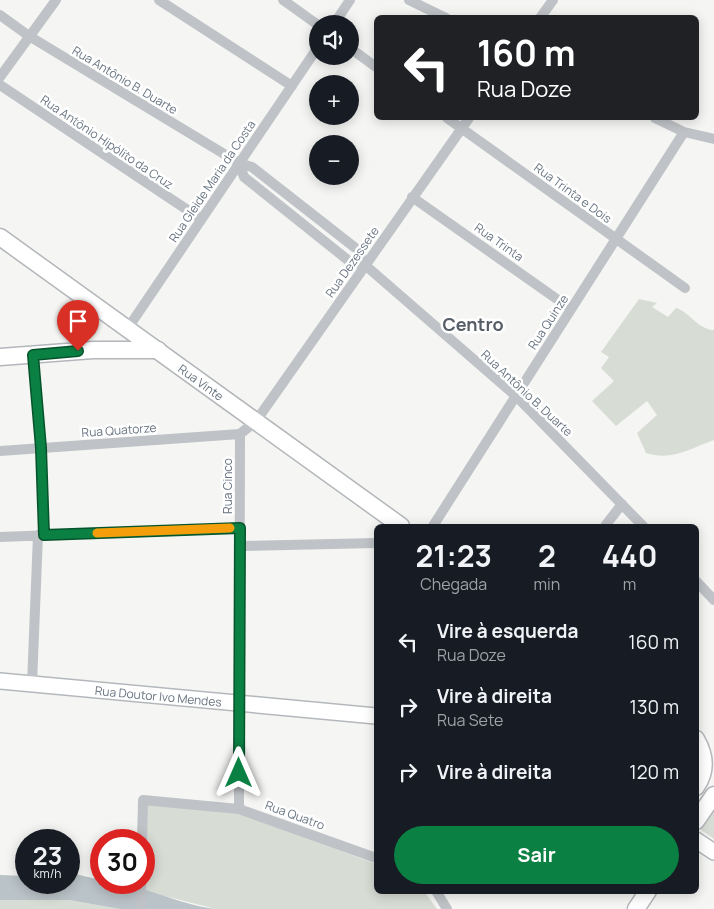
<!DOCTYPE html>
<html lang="pt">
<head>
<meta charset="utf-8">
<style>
  body { margin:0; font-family:Manrope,sans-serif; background:#20242c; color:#f1f3f6; height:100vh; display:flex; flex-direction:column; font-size:19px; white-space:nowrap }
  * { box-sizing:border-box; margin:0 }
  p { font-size:16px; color:#9ea1a6 }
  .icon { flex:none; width:28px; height:28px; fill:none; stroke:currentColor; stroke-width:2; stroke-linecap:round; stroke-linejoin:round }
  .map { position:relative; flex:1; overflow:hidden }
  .sheet { position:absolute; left:374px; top:524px; width:325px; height:370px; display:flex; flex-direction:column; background:#171b24; border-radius:8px; box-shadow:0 2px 12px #0003 }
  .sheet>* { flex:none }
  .guide { position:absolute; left:374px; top:15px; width:325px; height:105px; border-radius:8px; box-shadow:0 2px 12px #0003; background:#202124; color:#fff; overflow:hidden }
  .fabs { position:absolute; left:309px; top:15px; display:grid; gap:10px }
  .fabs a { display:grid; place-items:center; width:50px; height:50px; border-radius:50%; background:#171b24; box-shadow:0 2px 12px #0003; font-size:25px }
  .speed { position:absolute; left:15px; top:829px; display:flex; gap:10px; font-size:25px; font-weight:700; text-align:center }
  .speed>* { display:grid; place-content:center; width:65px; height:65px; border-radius:50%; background:#171b24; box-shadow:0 2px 12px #0003; line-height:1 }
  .speed small { font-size:12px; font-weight:400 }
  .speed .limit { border:8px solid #d22; background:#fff; color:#111 }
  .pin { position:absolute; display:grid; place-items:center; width:42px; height:42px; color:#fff; margin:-51px -21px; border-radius:50% 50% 50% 0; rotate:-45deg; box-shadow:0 0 5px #0007 }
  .pin .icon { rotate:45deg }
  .me { position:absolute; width:55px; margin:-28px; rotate:0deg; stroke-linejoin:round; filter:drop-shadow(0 0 4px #0008) }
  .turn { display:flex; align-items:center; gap:18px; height:105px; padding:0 20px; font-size:22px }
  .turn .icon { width:65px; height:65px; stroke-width:2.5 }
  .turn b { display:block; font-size:35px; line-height:42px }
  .eta { display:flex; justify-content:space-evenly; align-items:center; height:85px; text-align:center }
  .eta b { font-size:30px; font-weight:700; line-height:35px }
  .primary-button { display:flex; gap:10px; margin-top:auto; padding:10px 20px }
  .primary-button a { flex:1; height:58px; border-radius:30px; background:#0b8043; color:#fff; font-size:20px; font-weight:700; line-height:58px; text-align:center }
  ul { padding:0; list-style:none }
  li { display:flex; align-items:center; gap:15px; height:65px; padding:0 20px }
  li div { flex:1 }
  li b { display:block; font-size:19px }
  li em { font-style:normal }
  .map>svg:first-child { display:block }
</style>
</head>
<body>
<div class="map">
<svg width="714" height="909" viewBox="0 0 714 909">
  <rect width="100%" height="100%" fill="#f5f6f3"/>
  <path fill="#d7dcd4" d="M639,299L657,303L652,307L668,317L676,308C691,313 697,329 714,330V440C689,449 672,461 646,453L637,433L657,415L647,401L616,426L592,401L614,381L601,368L609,357L601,352Z
    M147,804L236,812L376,864V891H424L437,909H216L141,890L144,882Z
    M714,811V839L701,830Z
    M0,900H69L120,909H0Z"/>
  <path fill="#bac3c7" d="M75,874L101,880V882C140,882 177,905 216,909H120L69,900H0V875L26,876V882H69V875Z"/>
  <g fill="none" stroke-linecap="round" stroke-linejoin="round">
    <g stroke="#b4b8bc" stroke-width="18">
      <g id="secondary">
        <path id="s1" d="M0,681L376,716"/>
        <path d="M696,840L714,852"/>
      </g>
    </g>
    <g stroke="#b3b6ba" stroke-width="19">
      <g id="primary">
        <path id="s2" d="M0,237L401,526"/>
        <path d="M0,357L93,350H158"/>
        <path d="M696,787C707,771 706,756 696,739"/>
        <path d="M696,821L714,795"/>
        <path d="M636,909L648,891"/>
      </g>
    </g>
    <path stroke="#bfc2c6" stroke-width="10" d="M159,0L292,86
      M283,0L318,25
      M409,0L446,18
      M0,15L29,36L239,163L252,167L358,250L365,265L516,396L643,526
      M540,18L553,0
      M334,24L350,0
      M350,48L376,67
      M0,77L56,0
      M0,85L201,219
      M447,118L685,288
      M655,118L684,132L714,139
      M239,163L244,177L349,261L365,265
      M412,197L571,309
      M128,328L318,47
      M33,355L41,448L44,535
      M240,434L256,421L469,118
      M0,451L240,434
      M433,526L684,132
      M605,526L622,504
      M0,537L240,528
      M240,546L376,543
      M696,581L714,600
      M32,684L38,535
      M239,809L240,434
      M142,840L143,800L239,809L376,858
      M436,891L447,909
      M141,909V882"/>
    <use href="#secondary" stroke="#fff" stroke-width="15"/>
    <use href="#primary" stroke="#fff" stroke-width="16"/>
  </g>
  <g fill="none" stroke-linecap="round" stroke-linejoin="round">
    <g stroke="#07532c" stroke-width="12">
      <path id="route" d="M78,351L33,355L41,448L44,535L240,528L239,773"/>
    </g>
    <use href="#route" stroke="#0b8043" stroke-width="9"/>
    <path stroke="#f59e0b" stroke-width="9" d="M97,533L230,528"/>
  </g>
  <g text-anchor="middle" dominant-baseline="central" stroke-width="5" stroke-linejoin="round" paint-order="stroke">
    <g font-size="12" fill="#687481" stroke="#fff">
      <text transform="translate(125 80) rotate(31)">Rua Antônio B. Duarte</text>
      <text transform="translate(107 142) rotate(34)">Rua Antônio Hipólito da Cruz</text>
      <text transform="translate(212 181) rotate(-56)">Rua Gleide Maria da Costa</text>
      <text transform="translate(573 193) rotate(36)">Rua Trinta e Dois</text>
      <text transform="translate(499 242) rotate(35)">Rua Trinta</text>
      <text transform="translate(352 262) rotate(-55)">Rua Dezessete</text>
      <text transform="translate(548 322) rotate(-57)">Rua Quinze</text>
      <text stroke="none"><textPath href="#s2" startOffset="248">Rua Vinte</textPath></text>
      <text transform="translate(527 393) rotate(43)">Rua Antônio B. Duarte</text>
      <text transform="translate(119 430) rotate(-4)">Rua Quatorze</text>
      <text transform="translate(227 486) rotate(-90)">Rua Cinco</text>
      <text stroke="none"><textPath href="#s1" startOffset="159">Rua Doutor Ivo Mendes</textPath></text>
      <text transform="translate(295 815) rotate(20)">Rua Quatro</text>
    </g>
    <g font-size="18" font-weight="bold" fill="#555d66" stroke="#fff">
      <text x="473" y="324">Centro</text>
    </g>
  </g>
</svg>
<div class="fabs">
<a><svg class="icon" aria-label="sound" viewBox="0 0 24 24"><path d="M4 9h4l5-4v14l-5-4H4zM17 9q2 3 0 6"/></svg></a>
<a>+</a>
<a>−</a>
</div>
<div class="speed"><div>23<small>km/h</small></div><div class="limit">30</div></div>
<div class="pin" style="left:78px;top:351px;background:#d93025"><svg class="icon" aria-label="arrive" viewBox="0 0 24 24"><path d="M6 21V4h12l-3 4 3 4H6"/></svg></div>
<svg class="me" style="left:239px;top:773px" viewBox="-20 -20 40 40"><path d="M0-17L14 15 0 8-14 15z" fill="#0b8043" stroke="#fff" stroke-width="4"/></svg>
<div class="guide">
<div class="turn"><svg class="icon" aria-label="left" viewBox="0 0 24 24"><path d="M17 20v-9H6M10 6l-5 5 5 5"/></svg><div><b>160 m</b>Rua Doze</div></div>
</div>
<section class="sheet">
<div class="eta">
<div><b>21:23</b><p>Chegada</p></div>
<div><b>2</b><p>min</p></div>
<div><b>440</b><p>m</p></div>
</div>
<ul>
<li><svg class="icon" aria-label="left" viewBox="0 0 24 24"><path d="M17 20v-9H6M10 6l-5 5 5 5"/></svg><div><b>Vire à esquerda</b><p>Rua Doze</p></div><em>160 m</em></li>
<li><svg class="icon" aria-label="right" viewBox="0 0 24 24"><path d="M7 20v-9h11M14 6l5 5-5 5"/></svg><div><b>Vire à direita</b><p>Rua Sete</p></div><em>130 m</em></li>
<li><svg class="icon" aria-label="right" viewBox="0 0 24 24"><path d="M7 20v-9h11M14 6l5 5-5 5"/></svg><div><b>Vire à direita</b></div><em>120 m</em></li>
</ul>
<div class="primary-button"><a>Sair</a></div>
</section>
</div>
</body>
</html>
